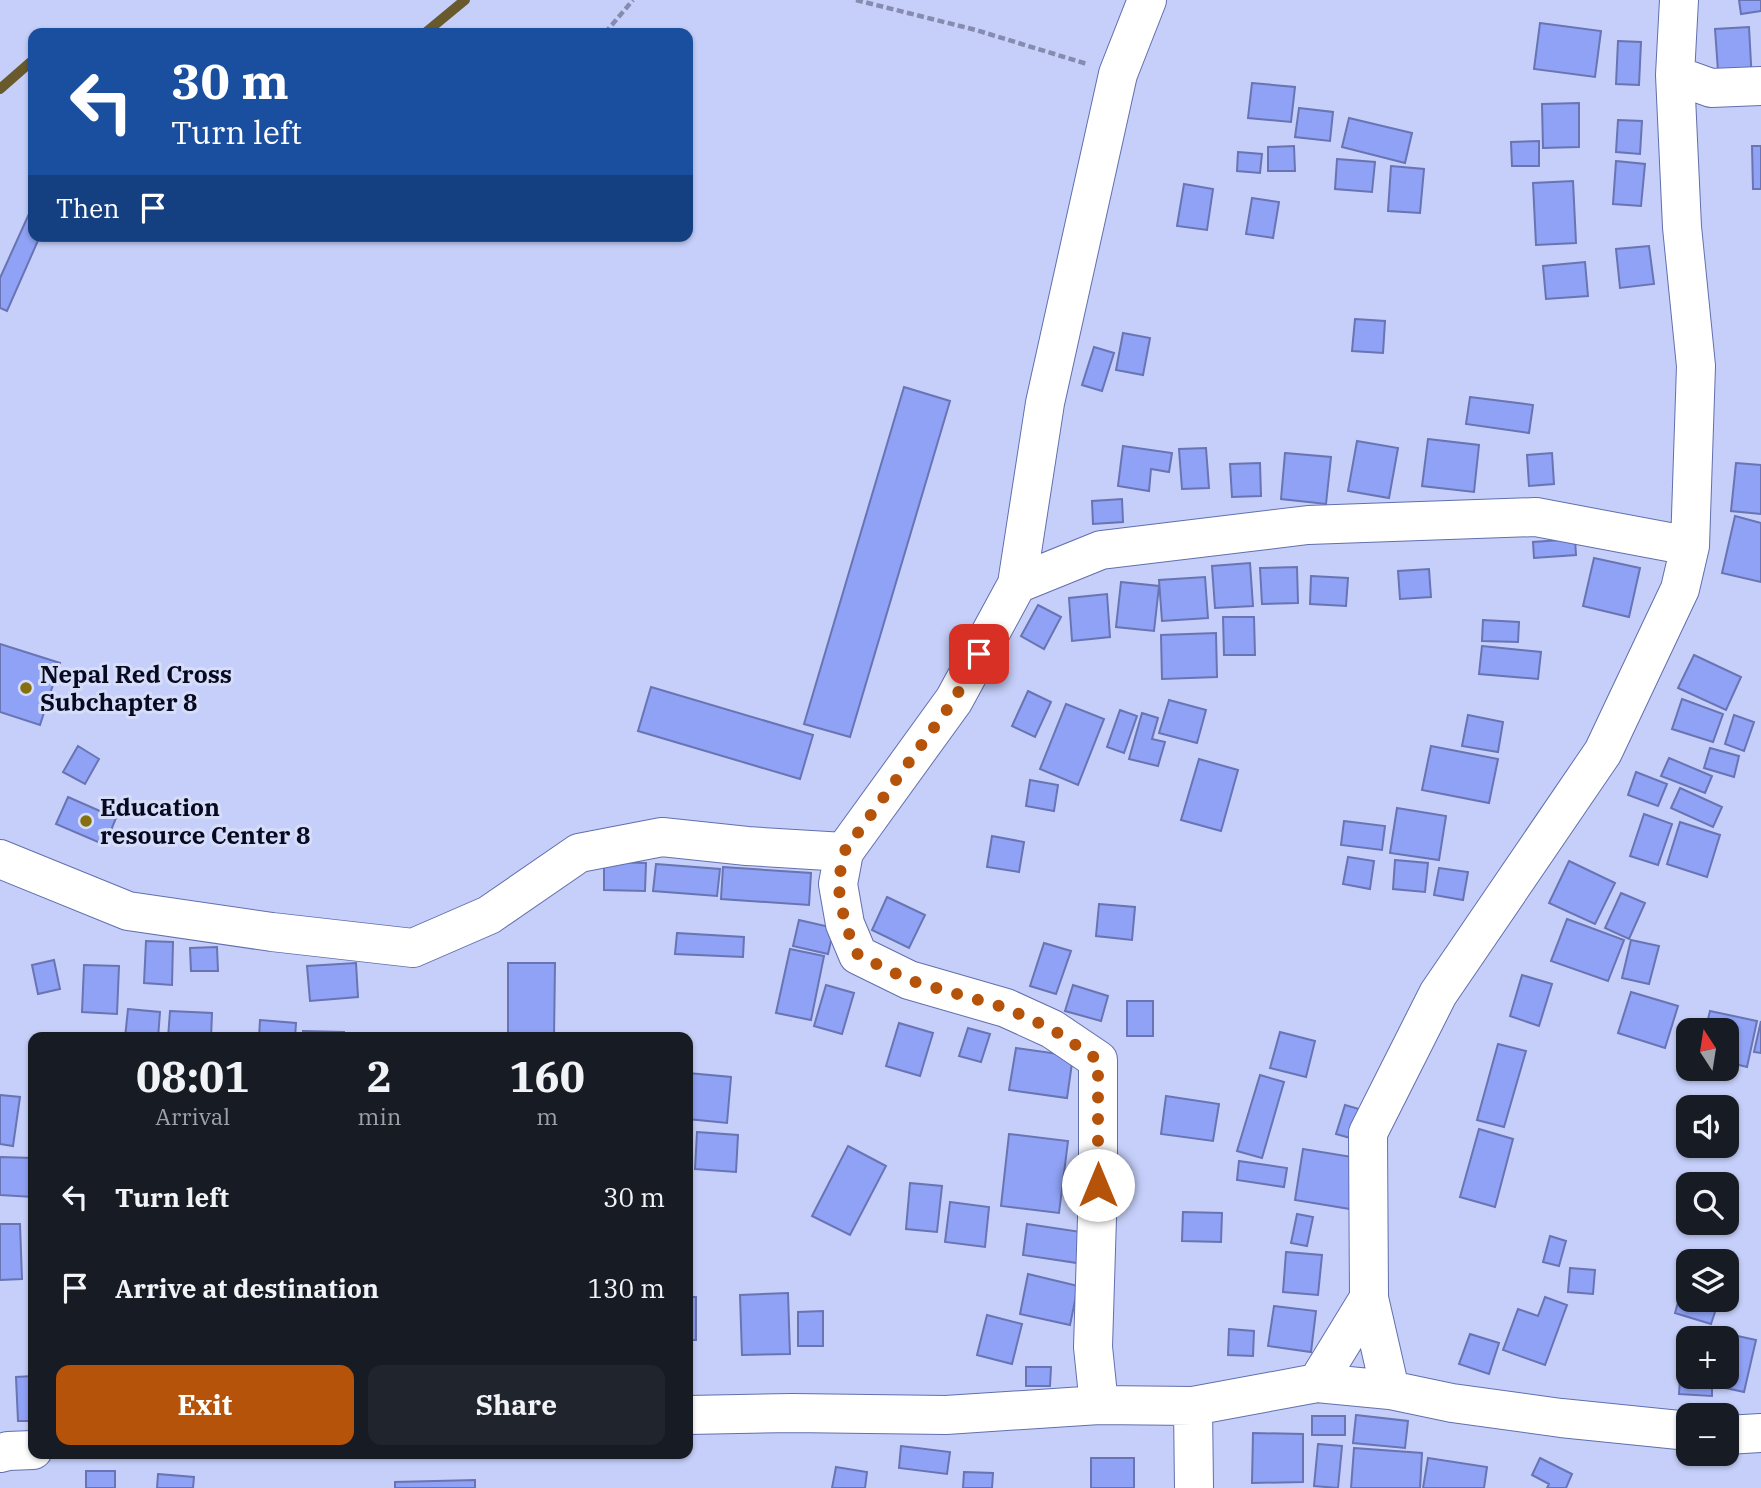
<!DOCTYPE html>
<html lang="en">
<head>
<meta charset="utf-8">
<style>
  body { margin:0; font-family:"IBM Plex Serif",serif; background:#20242c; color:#f1f3f6; height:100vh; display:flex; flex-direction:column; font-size:26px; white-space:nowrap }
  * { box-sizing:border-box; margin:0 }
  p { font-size:23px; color:#9ea1a6 }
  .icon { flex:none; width:38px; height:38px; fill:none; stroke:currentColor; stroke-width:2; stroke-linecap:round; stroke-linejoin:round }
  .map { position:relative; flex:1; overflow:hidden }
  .side { position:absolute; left:28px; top:1032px; width:665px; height:427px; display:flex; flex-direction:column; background:#171b24; border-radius:14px; box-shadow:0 2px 5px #0004 }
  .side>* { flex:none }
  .hud { position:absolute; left:28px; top:28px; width:665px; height:214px; border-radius:14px; box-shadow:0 2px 5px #0004; background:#1a4fa0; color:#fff; overflow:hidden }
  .needle { width:46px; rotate:348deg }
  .buttons { position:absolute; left:1676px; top:1018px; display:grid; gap:14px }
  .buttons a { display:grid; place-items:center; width:63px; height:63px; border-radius:14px; background:#171b24; box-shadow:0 2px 5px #0004; font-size:35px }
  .pin { position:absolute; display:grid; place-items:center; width:60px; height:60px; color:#fff; margin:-30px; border-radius:14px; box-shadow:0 4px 10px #0006 }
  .me { position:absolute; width:77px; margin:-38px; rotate:0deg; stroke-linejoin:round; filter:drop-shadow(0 0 5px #0008) }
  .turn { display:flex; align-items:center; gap:24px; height:147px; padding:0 28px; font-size:32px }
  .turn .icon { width:91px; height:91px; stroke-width:2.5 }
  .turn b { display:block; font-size:49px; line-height:60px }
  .then { display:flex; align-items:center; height:66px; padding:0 28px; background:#0003; gap:14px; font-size:26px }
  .eta { display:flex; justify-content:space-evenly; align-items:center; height:119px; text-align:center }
  .eta b { font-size:42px; font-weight:700; line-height:49px }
  .primary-button { display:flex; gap:14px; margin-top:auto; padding:14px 28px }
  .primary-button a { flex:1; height:80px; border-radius:14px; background:#b45309; color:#fff; font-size:28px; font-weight:700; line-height:80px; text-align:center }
  .primary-button a+a { background:#20242c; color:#f1f3f6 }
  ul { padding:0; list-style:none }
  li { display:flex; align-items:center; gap:21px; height:91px; padding:0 28px }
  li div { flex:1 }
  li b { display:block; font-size:26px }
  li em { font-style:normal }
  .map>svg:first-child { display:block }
</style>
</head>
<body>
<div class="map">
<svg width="1761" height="1488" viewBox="0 0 1761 1488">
  <rect width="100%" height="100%" fill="#c5cff9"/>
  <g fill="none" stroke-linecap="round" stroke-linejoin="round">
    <path stroke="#685a2c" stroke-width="10" d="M425,33L465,0
      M0,89L33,60"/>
  </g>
  <path fill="#90a2f6" stroke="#6874b3" stroke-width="2" d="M1739,0H1761V11L1741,14Z
    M1540,23L1601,31L1595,77L1534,69Z
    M1749,27L1752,82L1719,85L1715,29Z
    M1618,41L1641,42L1639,85L1616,84Z
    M1252,83L1295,87L1291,122L1248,118Z
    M1579,103V147L1543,148L1542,104Z
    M1299,108L1333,112L1330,141L1295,137Z
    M1349,118L1412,133L1405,163L1342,147Z
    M1618,120L1642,121L1640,154L1616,152Z
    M1539,141V166H1512L1511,142Z
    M1294,146L1295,171H1268V147Z
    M1752,146H1761V189H1753Z
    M1238,152L1262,154L1260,173L1237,171Z
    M1337,159L1375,162L1372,192L1335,189Z
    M1616,161L1645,164L1641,206L1613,204Z
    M1391,166L1424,169L1420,213L1388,211Z
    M1573,181L1576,243L1536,245L1533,183Z
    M1184,184L1213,189L1207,230L1177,226Z
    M1252,198L1279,202L1273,238L1246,234Z
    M33,205V236H40L7,311L0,308V278Z
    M1649,246L1654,284L1620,288L1616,249Z
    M1585,262L1588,296L1546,299L1543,266Z
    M1355,319L1385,321L1383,353L1352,351Z
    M1123,333L1150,338L1143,375L1116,370Z
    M1094,347L1114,353L1102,391L1082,385Z
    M904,387L950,401L850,737L804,724Z
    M1470,397L1533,405L1529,433L1466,424Z
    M1428,439L1479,445L1474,492L1422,486Z
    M1357,441L1398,448L1389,498L1348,491Z
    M1123,446L1172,453L1169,472L1151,469L1149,491L1118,486Z
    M1206,448L1209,488L1182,489L1179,449Z
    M1285,453L1331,457L1326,504L1281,499Z
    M1552,453L1554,484L1529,486L1527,455Z
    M1260,463L1261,496L1232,497L1230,464Z
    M1736,463L1761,465V514L1731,511Z
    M1122,499L1123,522L1093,524L1092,501Z
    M1735,516L1761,523V582L1722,573Z
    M1575,539L1576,555L1534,558L1533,542Z
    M1594,558L1640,568L1629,617L1583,606Z
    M1250,563L1253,606L1215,608L1212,566Z
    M1297,567L1298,603L1262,604L1260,568Z
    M1429,569L1431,597L1400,599L1398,571Z
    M1311,576L1348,578L1346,606L1310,604Z
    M1205,577L1208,618L1162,621L1159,580Z
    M1121,582L1159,586L1154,631L1116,627Z
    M1107,594L1110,637L1072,641L1069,598Z
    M1038,605L1061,617L1044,649L1021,636Z
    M1223,617H1254L1255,655H1224Z
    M1483,620L1519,622L1518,642L1482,641Z
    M1216,633L1217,677L1162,679L1161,635Z
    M0,644L60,663L40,725L0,712Z
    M1482,646L1541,652L1538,679L1479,674Z
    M1694,655L1741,677L1726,710L1678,688Z
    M651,687L813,735L800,779L638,731Z
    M1028,691L1051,702L1035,737L1012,726Z
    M1682,699L1723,714L1713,742L1672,729Z
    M1169,700L1206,710L1197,743L1159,733Z
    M1066,704L1104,719L1078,785L1040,769Z
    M1120,710L1137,716L1124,753L1107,747Z
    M1142,713L1158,718L1152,739L1165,742L1158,766L1129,759Z
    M1468,715L1503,722L1498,752L1462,746Z
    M1734,715L1754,722L1744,751L1725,744Z
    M78,746L99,759L85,784L63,772Z
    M1431,746L1498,759L1489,803L1422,790Z
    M1710,748L1739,756L1734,777L1704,768Z
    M1669,758L1712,776L1705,793L1661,776Z
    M1199,759L1238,770L1221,831L1181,820Z
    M1636,772L1667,784L1658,806L1628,795Z
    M1030,780L1058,785L1054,811L1026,806Z
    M1680,788L1722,807L1713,827L1671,808Z
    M68,797L116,818L105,845L56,824Z
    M1397,808L1446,816L1439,860L1390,853Z
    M1644,814L1672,824L1658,865L1630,856Z
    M1344,821L1385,826L1382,850L1341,845Z
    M1680,822L1720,835L1707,877L1667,864Z
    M992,836L1024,842L1019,872L987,867Z
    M1348,857L1374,861L1370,889L1343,884Z
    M1395,860L1428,863L1425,892L1393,889Z
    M1569,861L1615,883L1595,924L1549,903Z
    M604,862L646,863L645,891L604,890Z
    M656,864L720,869L717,896L653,891Z
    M723,867L811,873L809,905L721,899Z
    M1439,868L1468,872L1463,900L1434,895Z
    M1621,893L1645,903L1629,939L1605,928Z
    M887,897L925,915L909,948L872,930Z
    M1099,904L1135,907L1132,940L1096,936Z
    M1567,919L1624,940L1608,981L1551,961Z
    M799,920L834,928L828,954L793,946Z
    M677,933L744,937L743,957L675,954Z
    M1631,940L1659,946L1649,984L1622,978Z
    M146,941L173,942L172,985L144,983Z
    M1044,943L1071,951L1056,994L1030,986Z
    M217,947L218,971H191L190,948Z
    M790,949L824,956L811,1020L776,1013Z
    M54,960L60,989L38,994L32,965Z
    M356,963L358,997L310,1001L307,966Z
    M508,963H555L554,1038H508Z
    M84,965L119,966L117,1014L82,1012Z
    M1522,975L1552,984L1539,1026L1510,1016Z
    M826,985L854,993L842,1034L814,1026Z
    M1073,985L1108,996L1101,1021L1065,1011Z
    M1631,992L1678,1006L1665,1048L1618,1033Z
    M1127,1001H1153V1036H1127Z
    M128,1009L160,1012L158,1038H125Z
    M170,1011L212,1013L211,1038H168Z
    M1710,1011L1757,1021L1747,1067L1727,1062V1031H1705Z
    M260,1020L296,1023L295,1038H259Z
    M1761,1021V1053L1754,1052Z
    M899,1023L933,1033L920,1076L886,1066Z
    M968,1028L990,1034L981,1062L959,1056Z
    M303,1031L344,1032V1038H303Z
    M1280,1032L1315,1041L1306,1077L1270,1068Z
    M1498,1044L1526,1051L1504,1127L1477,1120Z
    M1016,1048L1073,1056L1067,1098L1009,1090Z
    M688,1073L731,1077L727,1123L688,1119Z
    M1260,1075L1284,1082L1262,1158L1237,1151Z
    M0,1095L20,1097L13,1146L0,1144Z
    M1166,1096L1219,1104L1213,1141L1161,1134Z
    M1345,1105L1369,1112L1361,1141L1336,1134Z
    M1479,1129L1513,1139L1495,1207L1460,1197Z
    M697,1132L738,1135L736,1172L695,1169Z
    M1009,1134L1068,1141L1059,1213L1001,1206Z
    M848,1146L886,1166L850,1235L812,1216Z
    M1303,1149L1358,1158L1350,1209L1295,1200Z
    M0,1157L33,1158V1197L0,1195Z
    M1239,1161L1287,1168L1284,1187L1237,1180Z
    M910,1183L942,1186L937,1232L906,1229Z
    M950,1202L989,1207L985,1247L945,1242Z
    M1183,1212L1222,1213L1221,1242L1182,1241Z
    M1297,1214L1313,1217L1307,1246L1291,1243Z
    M0,1224H20L22,1279L0,1280Z
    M1027,1224L1081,1232L1077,1263L1023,1255Z
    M1550,1236L1566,1241L1559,1266L1543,1262Z
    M1286,1252L1322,1255L1318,1295L1283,1292Z
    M1570,1268L1595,1270L1593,1294L1568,1292Z
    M1028,1274L1078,1286L1070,1325L1020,1314Z
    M1681,1292L1689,1294V1300H1709L1718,1303L1711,1324L1675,1313Z
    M788,1293L790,1354L742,1355L740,1295Z
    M688,1297H696V1340H688Z
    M1545,1297L1567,1305L1545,1365L1503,1350L1518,1309L1538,1316Z
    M1274,1306L1316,1311L1311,1352L1268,1346Z
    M823,1311V1346H798V1312Z
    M987,1315L1022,1324L1012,1364L977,1355Z
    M1229,1329L1254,1331L1253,1356L1228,1355Z
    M1686,1332L1723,1335L1722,1339H1689V1358L1684,1357Z
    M1470,1334L1499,1343L1489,1374L1459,1364Z
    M1733,1335L1756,1340L1744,1392L1721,1387L1723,1377H1727V1360Z
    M1681,1364H1689V1377H1712V1396L1679,1394Z
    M1026,1367H1051L1050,1386H1026Z
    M33,1376V1421H18L16,1377Z
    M1356,1415L1408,1421L1405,1448L1353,1443Z
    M1312,1416H1345V1435H1312Z
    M1253,1433L1303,1434V1482L1252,1483Z
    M1318,1444L1342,1446L1338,1488L1314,1486Z
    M901,1446L950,1452L947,1474L899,1468Z
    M1354,1448L1422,1453L1420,1488H1351Z
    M1091,1458H1134V1488H1091Z
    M1428,1458L1487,1467L1484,1488H1423Z
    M1540,1458L1572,1474L1566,1488H1547L1549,1484L1532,1475Z
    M836,1467L867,1472L865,1488H832Z
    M86,1471H115V1488H86Z
    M964,1472L993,1473L992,1488H963Z
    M158,1474L194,1477L193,1488H157Z
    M475,1480V1488H395V1482Z"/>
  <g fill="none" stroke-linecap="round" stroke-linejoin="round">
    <g stroke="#626fad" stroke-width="40">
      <path id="minor" d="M1679,0L1675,75L1682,227L1696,366L1690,546L1680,589L1603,752L1438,994L1368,1133L1369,1298L1390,1390L1452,1403L1561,1418L1689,1431
        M1675,75L1711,88L1761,86
        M1017,584L1045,403L1118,74L1147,0
        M844,852L838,884L845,924L858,955L909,980L1006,1008L1052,1029L1098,1060V1185L1093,1347L1099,1405L1193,1406L1317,1383L1390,1390
        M0,859L128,911L272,932L413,948L489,915L579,853L662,837L747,846L844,852L954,700L1017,584L1101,550L1308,525L1536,517L1690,546
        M1317,1383L1369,1298
        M1193,1406L1194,1488
        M688,1415L792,1413L946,1415L1099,1405
        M1727,1435L1761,1433
        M0,1453L8,1451L33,1450"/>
    </g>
    <path stroke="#858cb0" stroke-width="4.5" stroke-dasharray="7 3.5" stroke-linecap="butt" d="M856,0L976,30L1087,64
      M605,33L633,0"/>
    <use href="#minor" stroke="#fff" stroke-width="38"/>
  </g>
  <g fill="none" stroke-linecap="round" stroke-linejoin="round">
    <path stroke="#b45309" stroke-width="12" stroke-dasharray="0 21.6" d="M979,654L954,700L844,852L838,884L845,924L858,955L909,980L1006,1008L1052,1029L1098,1060V1185"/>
  </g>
  <g fill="#866f0f" stroke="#d6ddf9" stroke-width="2.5">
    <circle cx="26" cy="688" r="7"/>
    <circle cx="86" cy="821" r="7"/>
  </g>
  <g text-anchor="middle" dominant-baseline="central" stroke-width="6" stroke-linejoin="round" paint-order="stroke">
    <g font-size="24" font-weight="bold" fill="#070921" stroke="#d6ddf9" text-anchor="start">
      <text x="40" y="674">Nepal Red Cross<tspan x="40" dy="28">Subchapter 8</tspan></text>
      <text x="100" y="807">Education<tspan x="100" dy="28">resource Center 8</tspan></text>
    </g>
  </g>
</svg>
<div class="buttons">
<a><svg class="needle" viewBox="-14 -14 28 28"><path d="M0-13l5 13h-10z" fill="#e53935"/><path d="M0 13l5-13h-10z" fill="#9ea1a6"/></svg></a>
<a><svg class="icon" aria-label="sound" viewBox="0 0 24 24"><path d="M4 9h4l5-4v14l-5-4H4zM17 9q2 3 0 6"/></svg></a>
<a><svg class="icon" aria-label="search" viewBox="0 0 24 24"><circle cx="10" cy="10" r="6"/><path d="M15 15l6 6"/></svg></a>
<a><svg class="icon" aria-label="layers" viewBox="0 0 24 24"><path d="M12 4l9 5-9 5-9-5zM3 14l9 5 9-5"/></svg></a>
<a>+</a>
<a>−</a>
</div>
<div class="pin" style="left:979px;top:654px;background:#d93025"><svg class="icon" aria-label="arrive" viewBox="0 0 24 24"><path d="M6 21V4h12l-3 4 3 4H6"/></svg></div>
<svg class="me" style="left:1098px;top:1185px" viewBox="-20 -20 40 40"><circle r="19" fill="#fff"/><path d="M0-13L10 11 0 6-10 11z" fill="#b45309"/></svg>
<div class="hud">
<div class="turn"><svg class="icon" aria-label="left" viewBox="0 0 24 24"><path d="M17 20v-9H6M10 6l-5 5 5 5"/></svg><div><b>30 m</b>Turn left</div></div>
<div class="then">Then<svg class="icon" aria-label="arrive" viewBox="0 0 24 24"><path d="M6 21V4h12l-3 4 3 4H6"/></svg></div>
</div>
<section class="side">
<div class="eta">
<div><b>08:01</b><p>Arrival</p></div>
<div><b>2</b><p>min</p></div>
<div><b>160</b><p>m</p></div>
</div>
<ul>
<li><svg class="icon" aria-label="left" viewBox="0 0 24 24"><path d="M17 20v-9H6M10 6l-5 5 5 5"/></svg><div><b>Turn left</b></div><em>30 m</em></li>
<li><svg class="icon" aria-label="arrive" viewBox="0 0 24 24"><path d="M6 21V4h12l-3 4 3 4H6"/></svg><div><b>Arrive at destination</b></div><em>130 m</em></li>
</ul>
<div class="primary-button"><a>Exit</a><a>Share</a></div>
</section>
</div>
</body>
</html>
